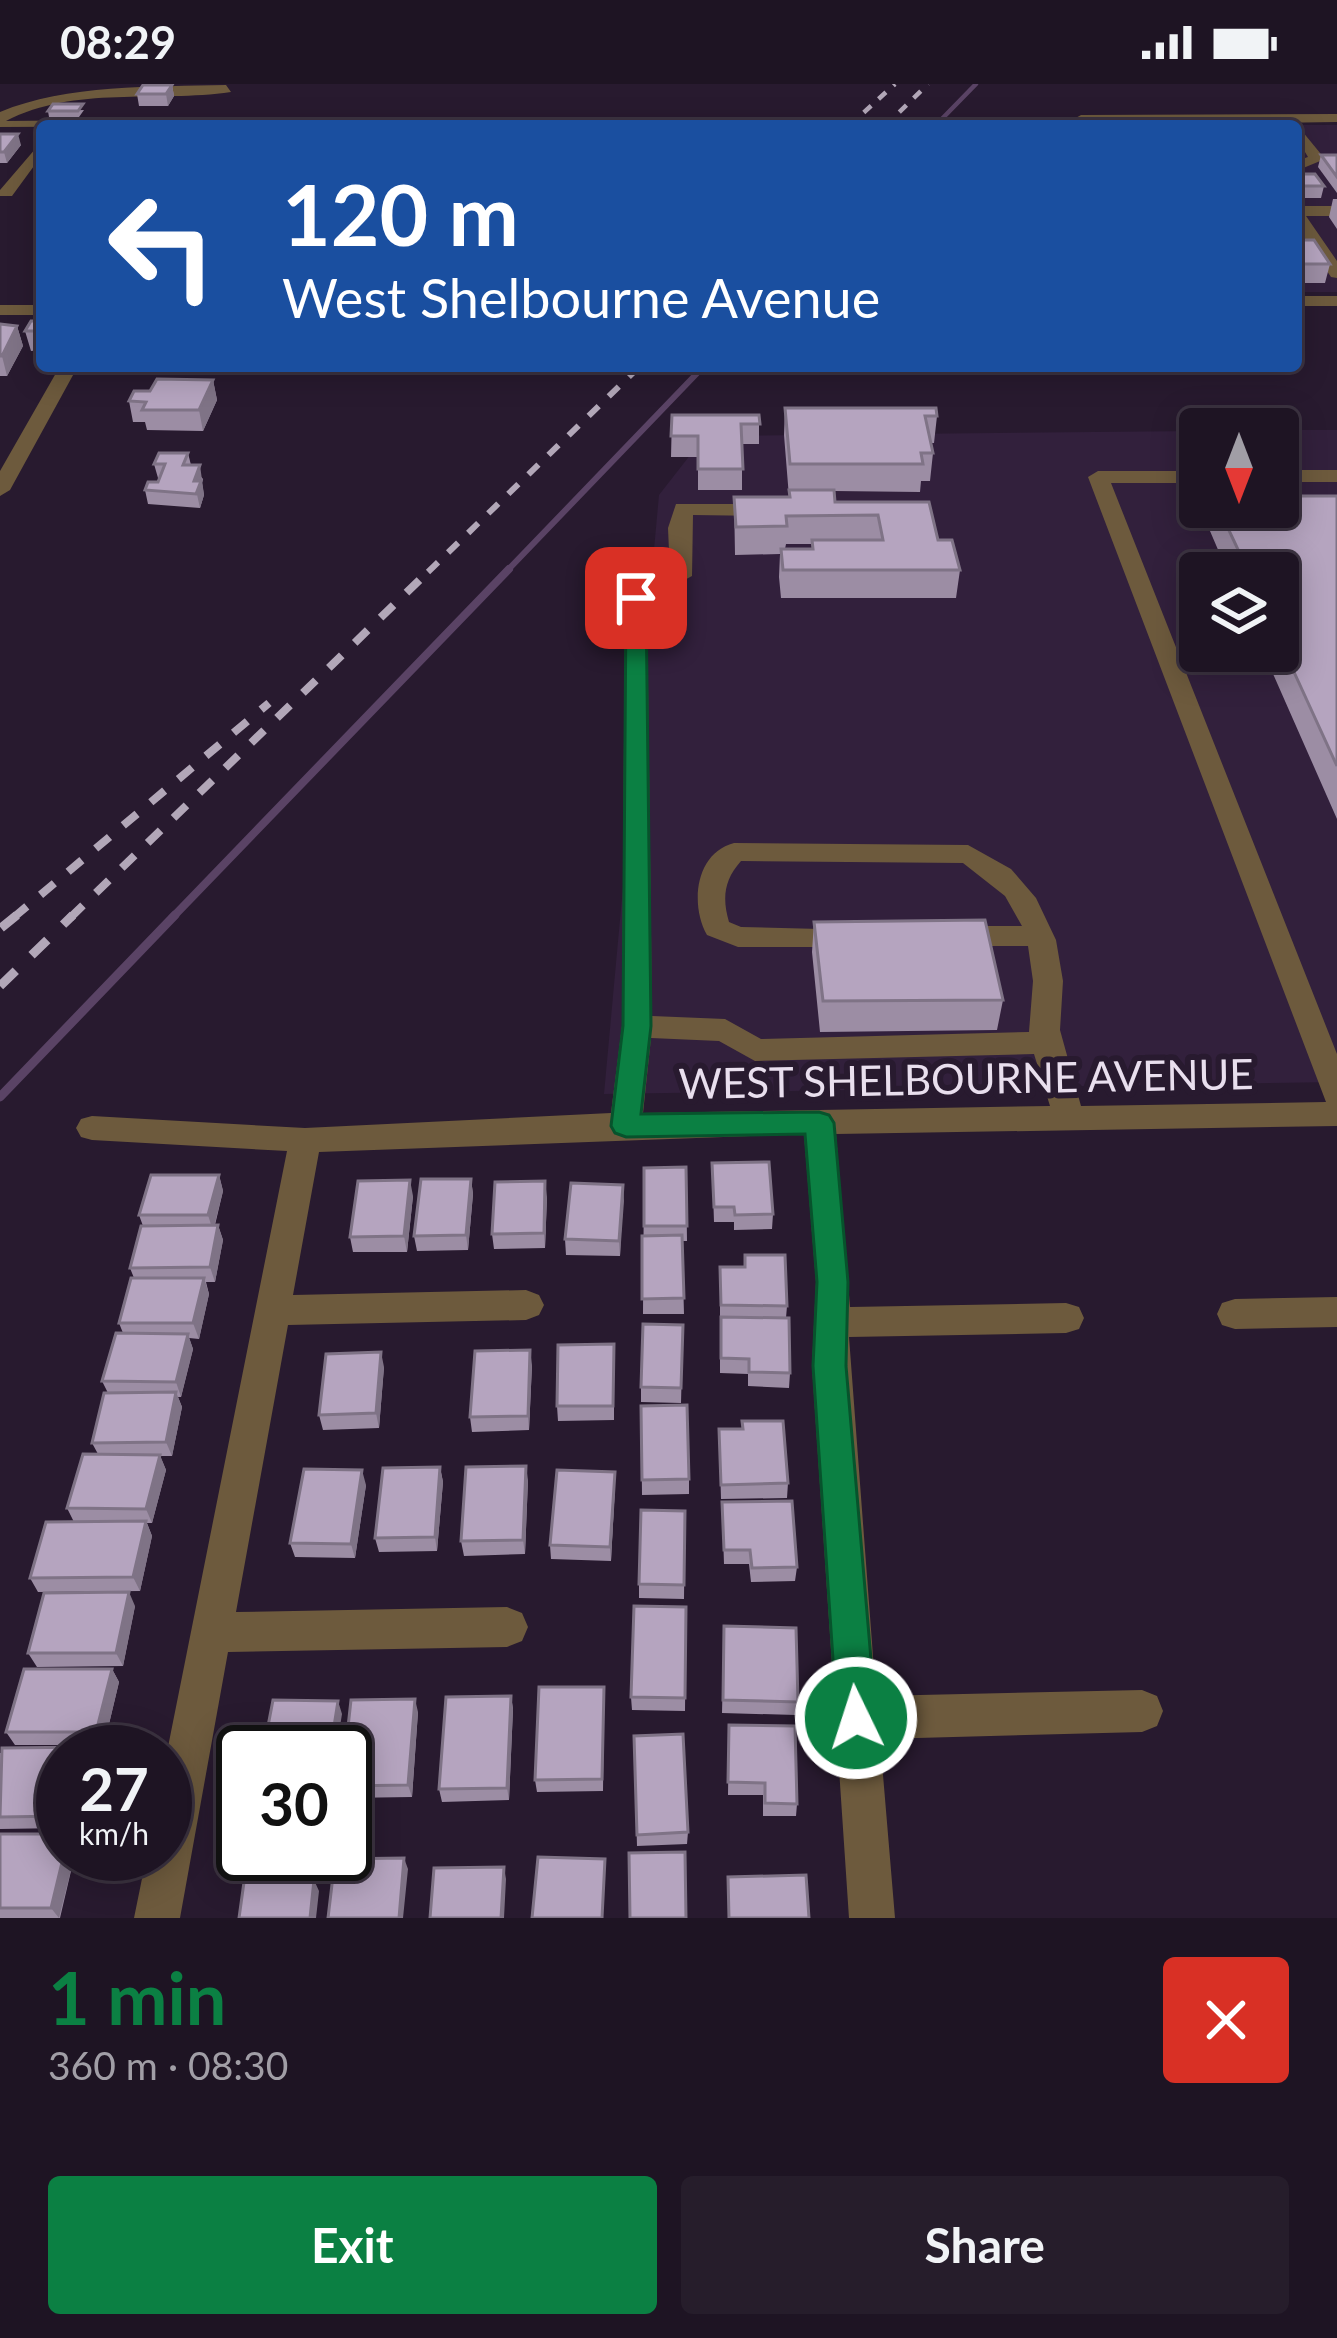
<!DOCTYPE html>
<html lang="en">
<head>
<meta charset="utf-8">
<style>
  body { margin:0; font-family:Lato,sans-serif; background:#261d2b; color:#f1f3f6; height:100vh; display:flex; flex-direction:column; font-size:45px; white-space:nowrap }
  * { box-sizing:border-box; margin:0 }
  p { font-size:39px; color:#a19ea6 }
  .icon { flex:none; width:66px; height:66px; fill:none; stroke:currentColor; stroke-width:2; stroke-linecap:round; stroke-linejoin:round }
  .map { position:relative; height:1834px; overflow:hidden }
  .sheet { display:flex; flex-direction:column; background:#1e1423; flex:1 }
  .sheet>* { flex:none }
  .guide { position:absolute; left:36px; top:36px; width:1266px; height:252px; border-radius:12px; box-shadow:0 6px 30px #0003,0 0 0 3px #3c3341; background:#1a4fa0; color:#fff; overflow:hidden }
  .needle { width:78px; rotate:180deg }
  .buttons { position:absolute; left:1179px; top:324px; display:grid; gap:24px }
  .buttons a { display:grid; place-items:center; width:120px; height:120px; border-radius:12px; background:#1e1423; box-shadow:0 6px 30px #0003,0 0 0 3px #3c3341; font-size:60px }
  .speed { position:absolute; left:36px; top:1641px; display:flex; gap:24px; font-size:60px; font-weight:700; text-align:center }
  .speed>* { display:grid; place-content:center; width:156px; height:156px; border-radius:50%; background:#1e1423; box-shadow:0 6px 30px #0003,0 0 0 3px #3c3341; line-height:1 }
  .speed small { font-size:30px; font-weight:400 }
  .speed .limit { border:6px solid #111; border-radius:18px; background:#fff; color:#111 }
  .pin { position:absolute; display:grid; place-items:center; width:102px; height:102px; color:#fff; margin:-51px; border-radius:24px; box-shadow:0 6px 18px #0006 }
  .me { position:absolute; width:132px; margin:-66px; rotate:356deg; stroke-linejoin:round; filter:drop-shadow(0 0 9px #0008) }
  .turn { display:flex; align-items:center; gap:42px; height:252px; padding:0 48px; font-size:54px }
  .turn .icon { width:156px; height:156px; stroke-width:2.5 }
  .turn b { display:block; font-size:84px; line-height:102px }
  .round { display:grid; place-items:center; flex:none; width:126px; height:126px; border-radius:12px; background:#261d2b }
  .overview { display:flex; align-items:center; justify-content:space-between; height:204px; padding:0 48px }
  h1 { font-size:72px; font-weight:700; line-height:90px; color:#0b8043 }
  .primary-button { display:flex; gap:24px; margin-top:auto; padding:24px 48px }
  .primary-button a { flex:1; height:138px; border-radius:12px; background:#0b8043; color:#fff; font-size:48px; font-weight:700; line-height:138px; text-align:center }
  .primary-button a+a { background:#261d2b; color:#f1f3f6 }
  .status { display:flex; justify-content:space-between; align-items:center; height:84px; padding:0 60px; background:#1e1423; direction:ltr }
  .status svg { height:33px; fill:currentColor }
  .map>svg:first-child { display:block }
</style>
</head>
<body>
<div class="status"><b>08:29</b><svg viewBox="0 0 49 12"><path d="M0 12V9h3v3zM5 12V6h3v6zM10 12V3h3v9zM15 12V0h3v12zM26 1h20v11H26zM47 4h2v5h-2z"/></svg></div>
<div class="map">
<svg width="1337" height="1834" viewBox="0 0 1337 1834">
  <rect width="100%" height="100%" fill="#281a2f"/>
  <path fill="#32203c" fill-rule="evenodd" d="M961,40L1337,41V208H1296V42Z
    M1278,346H1337V998L604,1010L659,411L705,352L1200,347V423H1278ZM1200,489H1278V567H1200Z"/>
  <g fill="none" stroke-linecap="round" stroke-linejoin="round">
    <path stroke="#5a4365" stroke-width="4.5" d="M935,42L976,0"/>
    <path stroke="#5a4365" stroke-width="6" d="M506,488L704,282"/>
    <path stroke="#5a4365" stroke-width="8" d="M172,834L509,485"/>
    <path stroke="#5a4365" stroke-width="9" d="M0,1013L175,831"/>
    <path fill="#6d5a3d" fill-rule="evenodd" d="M226,1L231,8C156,19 76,1 6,37L206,35L211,42L0,43V28C67,0 153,3 226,1Z
      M1337,30V38L1077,42L1074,35L1081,31Z
      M1302,47L1325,75L1296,87V77L1308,73L1296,53Z
      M42,57V71L12,112H0V106Z
      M1296,122H1337V132H1306L1337,177V194L1331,193L1296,141Z
      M1296,212H1337V222H1296Z
      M0,221H42V231H0Z
      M60,282H78L10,406L0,412V387Z
      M1278,386H1337V398H1278Z
      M1098,387H1200V399H1111L1337,970V1042L836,1050L850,1223L1066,1219L1079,1223L1084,1234L1079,1245L1066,1249L849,1253L876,1612L1142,1606L1157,1612L1163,1627L1157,1642L1142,1648L880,1655L895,1834H849L812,1282L816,1198L804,1050L319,1068L293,1211L526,1206L539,1211L544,1221L539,1231L526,1236L288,1241L236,1528L507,1523L522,1529L528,1543L522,1557L507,1563L228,1568L180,1834H134L147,1770H165V1678L287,1067L92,1056L81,1053L76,1044L81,1035L92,1032L305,1044L611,1029L622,942L625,513L670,489L668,444L676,420H774L785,426L774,432L693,431L692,492L647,516L652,932L725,935L761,955L1029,948L1033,897L1028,862H952L938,852L952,842H1022L1005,812L963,779L741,777C724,796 722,814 729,838L741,843L860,846L864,853L850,863H738L707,851C690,821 695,769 734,759L968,761L1011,785L1036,814L1056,856L1063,897L1060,946L1081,1022L1326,1018L1088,393ZM651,954L719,957L755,977L1034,970L1050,1022L643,1029Z
      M1337,1213V1243L1235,1245L1222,1241L1217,1230L1222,1219L1235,1215Z"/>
    <path stroke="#b2a7b8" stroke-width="4.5" stroke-dasharray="10 10" stroke-linecap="butt" d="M849,42L895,0
      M885,42L928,0"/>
    <path stroke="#b2a7b8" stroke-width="6" stroke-dasharray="14 14" stroke-linecap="butt" d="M428,488L640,282"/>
    <path stroke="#b2a7b8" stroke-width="8" stroke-dasharray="18 18" stroke-linecap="butt" d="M13,834L269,619
      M70,834L431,485"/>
    <path stroke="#b2a7b8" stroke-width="9" stroke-dasharray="22 22" stroke-linecap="butt" d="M1,844L17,831
      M0,902L73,831"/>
  </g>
  <path fill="#9c8da4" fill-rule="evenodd" d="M172,1L174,12L168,22H139L137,10Z
    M84,26L79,33H49L48,27Z
    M0,50L21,61L7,79H0Z
    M1321,71H1337V109L1318,83Z
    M1296,90L1324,102L1321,114H1296Z
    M1333,115H1337V145L1329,133Z
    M1296,131L1302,139L1297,156L1330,180L1325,199H1296Z
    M42,237V266L31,267L25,247Z
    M0,240L17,242L23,262L7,292H0Z
    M213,296L217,316L203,347L147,346L145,338H133L129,317L150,307Z
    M785,324L937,332L934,359H931L933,369L930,397H921L920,408L834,407L835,418H929L938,456L960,486L956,514H781L779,493L780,470L735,471L734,413H789L784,351ZM786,460H812V465H785Z
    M672,331H759V360H742V406H698V373H671Z
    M188,369L191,381L203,395L202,399L204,411L200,424L148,420L145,406L158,398L159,394H158L154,380Z
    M1337,412V735L1263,567H1278V489H1228L1207,440L1211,423H1278Z
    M814,838L1003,916L997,946L820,948L812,868Z
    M712,1079L773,1130L772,1145L734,1146V1138H714Z
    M686,1083L687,1157H682L684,1230H643L644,1084Z
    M219,1091L223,1107L215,1141H218L223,1156L215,1198H206L209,1210L199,1255L189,1254L193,1265L181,1313H178L182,1323L172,1372H160L166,1386L152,1439H147L152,1452L140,1507L38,1508L30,1494L74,1438L67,1424L98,1370L92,1359L108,1309L102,1297L123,1249L119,1239L134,1194L130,1184L143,1142L139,1131Z
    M471,1095L473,1110L468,1166L417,1167L414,1152Z
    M623,1101L620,1172L566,1171L565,1155Z
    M413,1112L407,1168H353L350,1153Z
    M547,1113L545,1164L494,1165L492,1150Z
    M745,1171L787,1222L786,1234L790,1289L789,1304L748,1302V1290L720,1289V1183H744Z
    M683,1241L681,1319L641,1318V1303Z
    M614,1260V1336L558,1337L557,1322Z
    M532,1281L529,1346L472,1348L470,1333Z
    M384,1283L379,1344L323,1346L319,1331Z
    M641,1322L689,1395V1410L642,1411Z
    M742,1337L788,1399L787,1414L721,1415L719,1345H742Z
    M440,1383L443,1398L437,1467L379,1468L375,1454Z
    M528,1396L525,1470L464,1472L461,1457Z
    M366,1401L355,1474L295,1473L290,1459Z
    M615,1402L611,1477L551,1475L550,1461Z
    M722,1418L797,1483L795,1497L751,1498L749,1480H724Z
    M685,1427L684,1515L639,1514V1500Z
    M135,1522L123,1582L37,1583L28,1569Z
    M686,1523L685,1627L632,1626L631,1613Z
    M724,1542L798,1618L796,1631L722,1629Z
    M112,1585L119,1598L104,1661H15L6,1648Z
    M511,1612L513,1625L509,1716L442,1718L439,1705Z
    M604,1616L603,1707L537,1708L535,1696Z
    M418,1628L412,1713L346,1714L345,1670Z
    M729,1641L797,1720L796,1732H763V1711H728Z
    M634,1652L688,1748L687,1760L637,1762Z
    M63,1668V1744L0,1745V1669Z
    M0,1750L63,1770H75L60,1834H0Z"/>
  <path fill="#7f7386" d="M172,1L174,12L168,22L166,10Z
    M18,50L21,61L7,79L4,68Z
    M17,242L23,262L7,292L2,272Z
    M213,296L217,316L203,347L199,326Z
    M200,381L204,411L200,424L194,397Z
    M219,1091L223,1107L213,1147L208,1131Z
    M471,1095L473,1110L468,1166L466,1151Z
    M410,1096L413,1112L407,1168L404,1152Z
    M545,1097L547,1113L545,1164L544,1149Z
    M623,1101L624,1117L620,1172L619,1157Z
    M218,1141L223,1156L215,1198L210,1183Z
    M204,1194L209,1210L199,1255L193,1239Z
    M188,1250L193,1265L181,1313L176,1298Z
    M530,1266L532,1281L529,1346L528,1332Z
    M381,1268L384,1283L379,1344L376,1329Z
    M176,1308L182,1323L172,1372L166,1358Z
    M160,1371L166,1386L152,1439L146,1425Z
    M526,1382L528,1396L525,1470L523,1456Z
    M440,1383L443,1398L437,1467L435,1453Z
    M362,1386L366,1401L355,1474L351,1460Z
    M615,1388V1402L611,1477L610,1463Z
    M146,1437L152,1452L140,1507L133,1493Z
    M129,1508L135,1522L123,1582L116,1569Z
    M112,1585L119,1598L104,1661L96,1648Z
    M511,1612L513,1625L509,1716L507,1704Z
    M415,1615L418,1628L412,1713L408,1701Z
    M338,1617L342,1630L336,1668H330Z
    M64,1770H75L59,1834L51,1824Z
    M404,1774L408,1785L403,1834H399Z
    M504,1783L506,1795L504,1834H501Z
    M314,1796L319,1807L316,1834H310Z"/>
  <path fill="#b5a4bf" stroke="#7f7386" stroke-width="3" d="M143,1H172L166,10H137Z
    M53,20H83L78,27H48Z
    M0,50H18L4,68H0Z
    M1321,71H1337V93Z
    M1296,90H1315L1324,102H1297Z
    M1296,156H1314L1330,180H1296Z
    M31,237H42V247H25Z
    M0,240L17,242L2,272H0Z
    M157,295L213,296L199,326H142L146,318L129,317L134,307H150Z
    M785,324H936L937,332H925L933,369H921L923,380H790Z
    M672,331H759L760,340H741L743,385H698V352H671Z
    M159,369H188L183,381H200L194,397H201L196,410L145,406L148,398H158L165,380H154Z
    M789,406H834L835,418H929L938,456H952L960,486H783L781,465H813L812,456H883L878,431L786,432L787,442L736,443L734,413H790Z
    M1278,412H1337V682L1278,553V489H1249L1218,423H1278Z
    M985,836L1003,916L823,917L814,838Z
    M769,1078L773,1130L735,1131L734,1123H714L712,1079Z
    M686,1083L687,1142H644V1084Z
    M151,1091H219L208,1131H139Z
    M421,1095H471L466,1151L414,1152Z
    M410,1096L404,1152L350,1153L358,1097Z
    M545,1097L544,1149L492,1150L495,1098Z
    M571,1099L623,1101L619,1157L565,1155Z
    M218,1141L210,1183L130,1184L141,1142Z
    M682,1151L684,1214L642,1215V1152Z
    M745,1171H785L787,1222L721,1221L720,1183H745Z
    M131,1194H204L193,1239H119Z
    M721,1233L789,1234L790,1289L749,1288V1275L721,1274Z
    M643,1240L683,1241L681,1304L641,1303Z
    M116,1249L188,1250L176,1298L102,1297Z
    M614,1260L613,1322H557L558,1261Z
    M530,1266L528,1332L470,1333L475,1267Z
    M381,1268L376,1329L319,1331L326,1270Z
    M176,1308L166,1358L92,1359L104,1309Z
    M687,1321L689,1395L642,1396L641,1322Z
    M742,1337H783L788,1399L721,1401L719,1345H743Z
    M83,1370L160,1371L146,1425L67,1424Z
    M526,1382L523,1456L461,1457L466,1383Z
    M440,1383L435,1453L375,1454L383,1384Z
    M304,1385L362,1386L351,1460L290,1459Z
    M557,1386L615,1388L610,1463L550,1461Z
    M792,1417L797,1483L752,1484L750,1466H724L722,1418Z
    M641,1426L685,1427L684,1501L639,1500Z
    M146,1437L133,1493L30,1494L46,1438Z
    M129,1508L116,1569H28L44,1509Z
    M634,1522L686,1523L685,1614L631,1613Z
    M724,1542L796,1544L798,1618L723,1616Z
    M24,1585H112L96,1648H6Z
    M539,1603H604L602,1695L535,1696Z
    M511,1612L507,1704L439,1705L446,1613Z
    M415,1615L408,1701L345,1702V1670L351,1616Z
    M273,1616L338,1617L330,1668H263Z
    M729,1641L795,1642L797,1720L765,1719V1699L728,1698Z
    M683,1650L688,1748L637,1751L634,1652Z
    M92,1663L91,1668H63V1732L0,1733L2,1664Z
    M0,1750H63L64,1770L51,1824H0Z
    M685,1768L686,1834H630L629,1769Z
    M538,1773L605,1775L602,1834H532Z
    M404,1774L399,1834H328L335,1775Z
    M504,1783L501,1834H430L434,1784Z
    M806,1791L809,1834H729L728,1793Z
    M314,1796L310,1834H239L244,1798Z"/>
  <path fill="#0b8043" stroke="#07532c" stroke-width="3" d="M636,507L646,514L651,942L641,1030L819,1028L829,1031L834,1039L848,1198L846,1282L876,1634L870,1648L856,1654L842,1648L837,1634L813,1282L817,1198L805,1050L626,1053L615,1049L611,1042L623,942L626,514Z"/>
  <g text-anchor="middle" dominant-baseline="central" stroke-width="12" stroke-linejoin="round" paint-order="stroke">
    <g font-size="42" fill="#e9dfee" stroke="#281a2f">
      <text transform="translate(966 994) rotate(-1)">WEST SHELBOURNE AVENUE</text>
    </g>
  </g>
</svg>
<div class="buttons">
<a><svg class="needle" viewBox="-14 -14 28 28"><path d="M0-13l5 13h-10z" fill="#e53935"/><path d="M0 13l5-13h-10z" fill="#a19ea6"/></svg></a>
<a><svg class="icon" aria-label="layers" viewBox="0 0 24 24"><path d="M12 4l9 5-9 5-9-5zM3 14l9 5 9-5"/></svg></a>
</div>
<div class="speed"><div>27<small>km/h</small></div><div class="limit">30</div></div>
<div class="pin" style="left:636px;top:514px;background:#d93025"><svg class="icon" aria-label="arrive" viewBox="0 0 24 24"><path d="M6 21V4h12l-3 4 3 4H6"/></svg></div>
<svg class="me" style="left:856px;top:1634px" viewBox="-20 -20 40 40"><circle r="17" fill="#0b8043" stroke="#fff" stroke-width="3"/><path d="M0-11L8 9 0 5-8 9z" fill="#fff"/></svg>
<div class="guide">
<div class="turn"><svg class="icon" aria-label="left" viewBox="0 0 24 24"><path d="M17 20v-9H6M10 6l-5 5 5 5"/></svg><div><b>120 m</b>West Shelbourne Avenue</div></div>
</div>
</div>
<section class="sheet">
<div class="overview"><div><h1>1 min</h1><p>360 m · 08:30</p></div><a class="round" style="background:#d93025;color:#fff"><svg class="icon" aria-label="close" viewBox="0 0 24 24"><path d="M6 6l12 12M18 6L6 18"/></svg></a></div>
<div class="primary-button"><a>Exit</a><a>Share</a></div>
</section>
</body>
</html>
